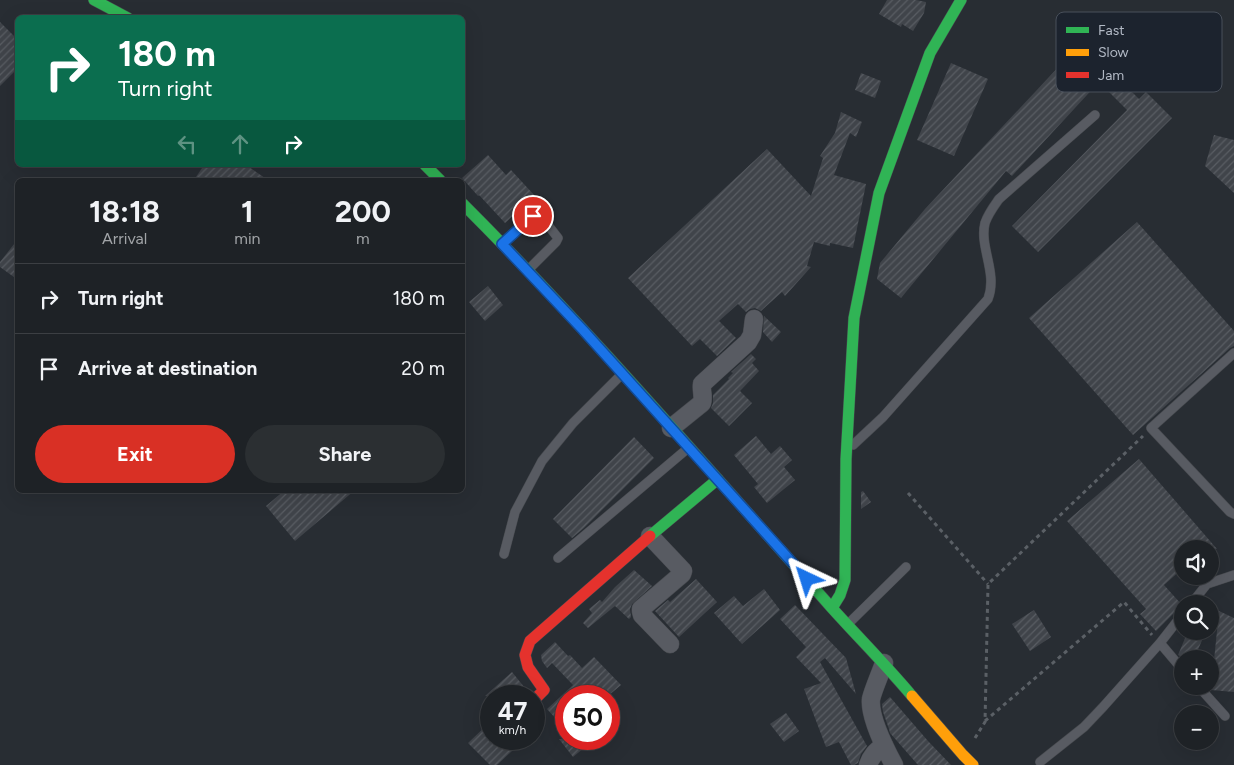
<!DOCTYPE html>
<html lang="en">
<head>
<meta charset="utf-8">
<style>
  body { margin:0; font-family:Figtree,sans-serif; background:#2b2f32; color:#f1f3f6; height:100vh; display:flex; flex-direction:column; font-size:19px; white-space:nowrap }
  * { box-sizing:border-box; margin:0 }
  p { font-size:16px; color:#a1a4a7 }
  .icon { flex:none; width:28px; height:28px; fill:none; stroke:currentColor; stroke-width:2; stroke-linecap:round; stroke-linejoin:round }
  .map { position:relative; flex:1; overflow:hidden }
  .panel { position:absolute; left:15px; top:178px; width:450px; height:315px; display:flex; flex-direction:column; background:#1e2226; border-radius:8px; box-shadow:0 5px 20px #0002,0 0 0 1px #3c3f43 }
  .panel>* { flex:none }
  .banner { position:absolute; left:15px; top:15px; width:450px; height:152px; border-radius:8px; box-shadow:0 5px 20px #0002,0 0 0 1px #3c3f43; background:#0b6e4f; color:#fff; overflow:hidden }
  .controls { position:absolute; left:1174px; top:540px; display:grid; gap:10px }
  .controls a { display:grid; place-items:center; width:45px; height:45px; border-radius:50%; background:#1e2226; box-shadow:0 5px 20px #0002,0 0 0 1px #3c3f43; font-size:25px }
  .speed { position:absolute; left:480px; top:685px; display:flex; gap:10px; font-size:25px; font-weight:700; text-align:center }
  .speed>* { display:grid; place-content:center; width:65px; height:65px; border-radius:50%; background:#1e2226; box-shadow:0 5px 20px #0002,0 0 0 1px #3c3f43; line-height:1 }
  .speed small { font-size:12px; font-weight:400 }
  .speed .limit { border:8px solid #d22; background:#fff; color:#111 }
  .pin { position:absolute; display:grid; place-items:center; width:42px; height:42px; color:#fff; margin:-21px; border:2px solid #fff; border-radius:50%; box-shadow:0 1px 5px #0007 }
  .me { position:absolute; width:55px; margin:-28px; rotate:319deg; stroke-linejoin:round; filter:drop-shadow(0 0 4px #0008) }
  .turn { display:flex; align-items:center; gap:18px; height:105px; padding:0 20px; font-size:22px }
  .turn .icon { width:65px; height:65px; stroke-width:2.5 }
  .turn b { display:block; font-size:35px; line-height:42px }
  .lanes { display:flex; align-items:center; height:48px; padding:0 20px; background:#0003; justify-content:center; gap:25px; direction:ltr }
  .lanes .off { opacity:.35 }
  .eta { display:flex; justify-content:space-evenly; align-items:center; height:85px; text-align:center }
  .eta b { font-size:30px; font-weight:700; line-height:35px }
  .primary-button { display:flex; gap:10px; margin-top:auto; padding:10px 20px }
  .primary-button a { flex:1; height:58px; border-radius:30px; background:#d93025; color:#fff; font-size:20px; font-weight:700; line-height:58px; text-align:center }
  .primary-button a+a { background:#2b2f32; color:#f1f3f6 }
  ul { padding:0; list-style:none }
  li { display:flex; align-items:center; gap:15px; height:70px; padding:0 20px; border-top:1px solid #3c3f43 }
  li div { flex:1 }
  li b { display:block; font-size:19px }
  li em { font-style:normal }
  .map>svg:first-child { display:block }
</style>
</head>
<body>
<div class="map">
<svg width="1234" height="765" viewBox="0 0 1234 765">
  <defs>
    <pattern id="building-hatch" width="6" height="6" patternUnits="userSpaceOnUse" patternTransform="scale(1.25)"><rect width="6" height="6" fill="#40444a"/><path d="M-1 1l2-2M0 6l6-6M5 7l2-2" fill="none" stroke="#595d63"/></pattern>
  </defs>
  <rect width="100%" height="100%" fill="#282d33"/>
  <path fill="url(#building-hatch)" d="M887,0H916L926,2L924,13L913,31L902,24L901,27L879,14Z
    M0,22L18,40V68L0,86Z
    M1081,43L1110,70L1139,99L1146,92L1172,118L1038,252L1012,226L1127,110L1099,82L1012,176L1006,171L901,298L877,279L880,263L925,209Z
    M951,63L988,79L954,156L917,140Z
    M861,73L881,81L875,98L855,90Z
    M841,112L862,122L856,137L850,133L834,175L866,184L853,248L830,243V246L814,242L807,266L811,267L785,296L782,292L761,311L755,308L750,309L746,312L738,304L719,321L736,338L717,356L700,339L692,346L628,278L767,149L811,196L823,158L820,156L835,133Z
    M1214,135L1234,140V193L1205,166Z
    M488,155L506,175L511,170L535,196L505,223L479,195L478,196L462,178Z
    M204,165H246L268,180H194Z
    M1137,222L1234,331V346L1230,348L1133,435L1029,318Z
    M18,239V280L0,267V262Z
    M488,286L503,305L485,321L469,302Z
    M764,316L781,332L772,342L763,332Z
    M751,354L756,359L752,363L759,371L740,391L752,403L729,426L711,408L713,403V395L729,379L728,378L733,373L731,372Z
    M756,436L771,454L780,446L792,460L784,467L795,480L767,503L754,487L758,484L734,455Z
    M634,437L654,458L584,528L572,538L553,519Z
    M1139,459L1217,549H1182V569L1164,585L1182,605L1156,631L1140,614L1146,609L1067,521Z
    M285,490H355L295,541L266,506Z
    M863,491L871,502L861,509V492Z
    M634,570L652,586L632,604L630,609L631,617L629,619L615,606L588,628L583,623L592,613L589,609L600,600L602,602L615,587Z
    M696,579L717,602L679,637L655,611L668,600L670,602Z
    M764,589L780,610L742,644L714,613L734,596L743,606Z
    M795,605L846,658L856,694L825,658L820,662L867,746L861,754L858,763L854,765H851L839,742L826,747L804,689L821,683L796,657L806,647L780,619Z
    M1034,610L1051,637L1030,651L1012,624Z
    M1219,611L1234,618V692L1211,690Z
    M1188,631H1206L1194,659H1185L1178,655Z
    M555,642L568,656L570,655L582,668L594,657L621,685L608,696H566V730L547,709L573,685L552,663L547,668L542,661L541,655Z
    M512,672L525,688L520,696H485Z
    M890,697L928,741L951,765H918L890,733L889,729L883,712L882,704Z
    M786,713L799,731L784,742L770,724Z
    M491,721V739H500L512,751L497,765H490L468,743Z
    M559,739H595L573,757Z"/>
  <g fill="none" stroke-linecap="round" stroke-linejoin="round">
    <g stroke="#46494e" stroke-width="10">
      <path id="lane" d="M505,242L533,216L537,214L540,215L558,238L556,242L530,268
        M1234,353L1151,428L1230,512L1234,514
        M853,445L883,417L988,299C998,273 979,247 985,223C988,214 994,206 999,199L1095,115
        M504,554L515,512L542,461L573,423L620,376
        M558,558L687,449
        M1191,604L1207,584L1234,575
        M850,622L906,567
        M1160,643L1182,669
        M1198,686L1225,716
        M1040,762L1084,727L1103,707L1160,643L1182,615"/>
    </g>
    <g stroke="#46494e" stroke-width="19">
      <path id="street" d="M671,428L702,403C704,396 701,391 702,384L748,342L752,335L754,319
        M650,536L683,571L682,574L641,609V611L642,615L670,644
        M884,663C881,672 873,690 871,699C869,717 886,750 894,765
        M868,765C871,756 876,751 884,745"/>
    </g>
    <g stroke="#46494e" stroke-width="12">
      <path id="fast" d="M94,0L128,18
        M425,165L440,180
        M462,203C572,313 675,431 778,547C796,567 813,587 831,607C858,637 886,665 912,696
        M650,536L718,479
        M832,608L840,595L845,580L846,459L854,318L879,193L930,53L961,0"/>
    </g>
    <g stroke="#46494e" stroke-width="12">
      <path id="slow" d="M912,696L963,755L973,765"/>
    </g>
    <g stroke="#46494e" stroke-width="12">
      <path id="jam" d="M534,700L544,690L528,667L525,655L530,641L650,536"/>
    </g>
    <path stroke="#5b6066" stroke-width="3" stroke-dasharray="4 4" stroke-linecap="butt" d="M908,493L988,584
      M985,721L1124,602L1152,635
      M975,738L985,722L988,584L1143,436"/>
    <use href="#lane" stroke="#585b62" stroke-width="9"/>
    <use href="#street" stroke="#585b62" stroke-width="18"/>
    <use href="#fast" stroke="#30b455" stroke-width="11"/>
    <use href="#slow" stroke="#ff9f0a" stroke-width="11"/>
    <use href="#jam" stroke="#e5322d" stroke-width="11"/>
  </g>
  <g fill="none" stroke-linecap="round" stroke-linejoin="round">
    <g stroke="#114b97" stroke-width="12">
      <path id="route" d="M533,216L502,244L583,330L807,579"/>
    </g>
    <use href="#route" stroke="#1a73e8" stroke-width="9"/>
  </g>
  <rect x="1056" y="12" width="166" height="80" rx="8" fill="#1c232e" stroke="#49505b" stroke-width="1"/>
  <rect x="1066" y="27" width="23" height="6" fill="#30b455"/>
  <rect x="1066" y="49" width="23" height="7" fill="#ff9f0a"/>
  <rect x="1066" y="72" width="23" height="6" fill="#e5322d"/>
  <g font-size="14" fill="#b2b9c5">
    <text x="1098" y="35">Fast</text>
    <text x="1098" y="57">Slow</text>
    <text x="1098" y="80">Jam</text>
  </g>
</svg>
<div class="controls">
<a><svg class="icon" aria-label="sound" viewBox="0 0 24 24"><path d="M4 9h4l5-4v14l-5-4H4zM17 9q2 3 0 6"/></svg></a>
<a><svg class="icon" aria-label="search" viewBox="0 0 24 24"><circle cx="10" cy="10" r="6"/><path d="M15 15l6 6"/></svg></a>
<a>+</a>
<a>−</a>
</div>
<div class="speed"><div>47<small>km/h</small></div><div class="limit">50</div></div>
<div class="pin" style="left:533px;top:216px;background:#d93025"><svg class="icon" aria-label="arrive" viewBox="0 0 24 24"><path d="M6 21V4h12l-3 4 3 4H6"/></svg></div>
<svg class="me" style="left:807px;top:579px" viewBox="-20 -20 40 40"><path d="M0-17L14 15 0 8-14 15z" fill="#1a73e8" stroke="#fff" stroke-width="4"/></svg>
<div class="banner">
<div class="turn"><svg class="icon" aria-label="right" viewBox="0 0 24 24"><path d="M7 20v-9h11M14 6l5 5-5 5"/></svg><div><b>180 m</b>Turn right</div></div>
<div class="lanes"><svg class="icon off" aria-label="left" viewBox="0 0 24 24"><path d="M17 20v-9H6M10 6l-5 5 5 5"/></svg><svg class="icon off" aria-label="ahead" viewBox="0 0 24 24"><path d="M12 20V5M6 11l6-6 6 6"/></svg><svg class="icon" aria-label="right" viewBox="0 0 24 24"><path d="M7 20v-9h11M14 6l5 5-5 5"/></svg></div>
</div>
<section class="panel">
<div class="eta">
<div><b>18:18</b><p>Arrival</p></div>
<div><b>1</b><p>min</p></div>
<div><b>200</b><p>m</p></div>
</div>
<ul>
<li><svg class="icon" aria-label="right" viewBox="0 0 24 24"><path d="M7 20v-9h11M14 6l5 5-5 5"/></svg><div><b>Turn right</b></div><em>180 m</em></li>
<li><svg class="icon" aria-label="arrive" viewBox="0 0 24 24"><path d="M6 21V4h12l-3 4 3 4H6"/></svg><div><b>Arrive at destination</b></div><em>20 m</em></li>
</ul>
<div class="primary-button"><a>Exit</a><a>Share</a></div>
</section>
</div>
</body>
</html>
